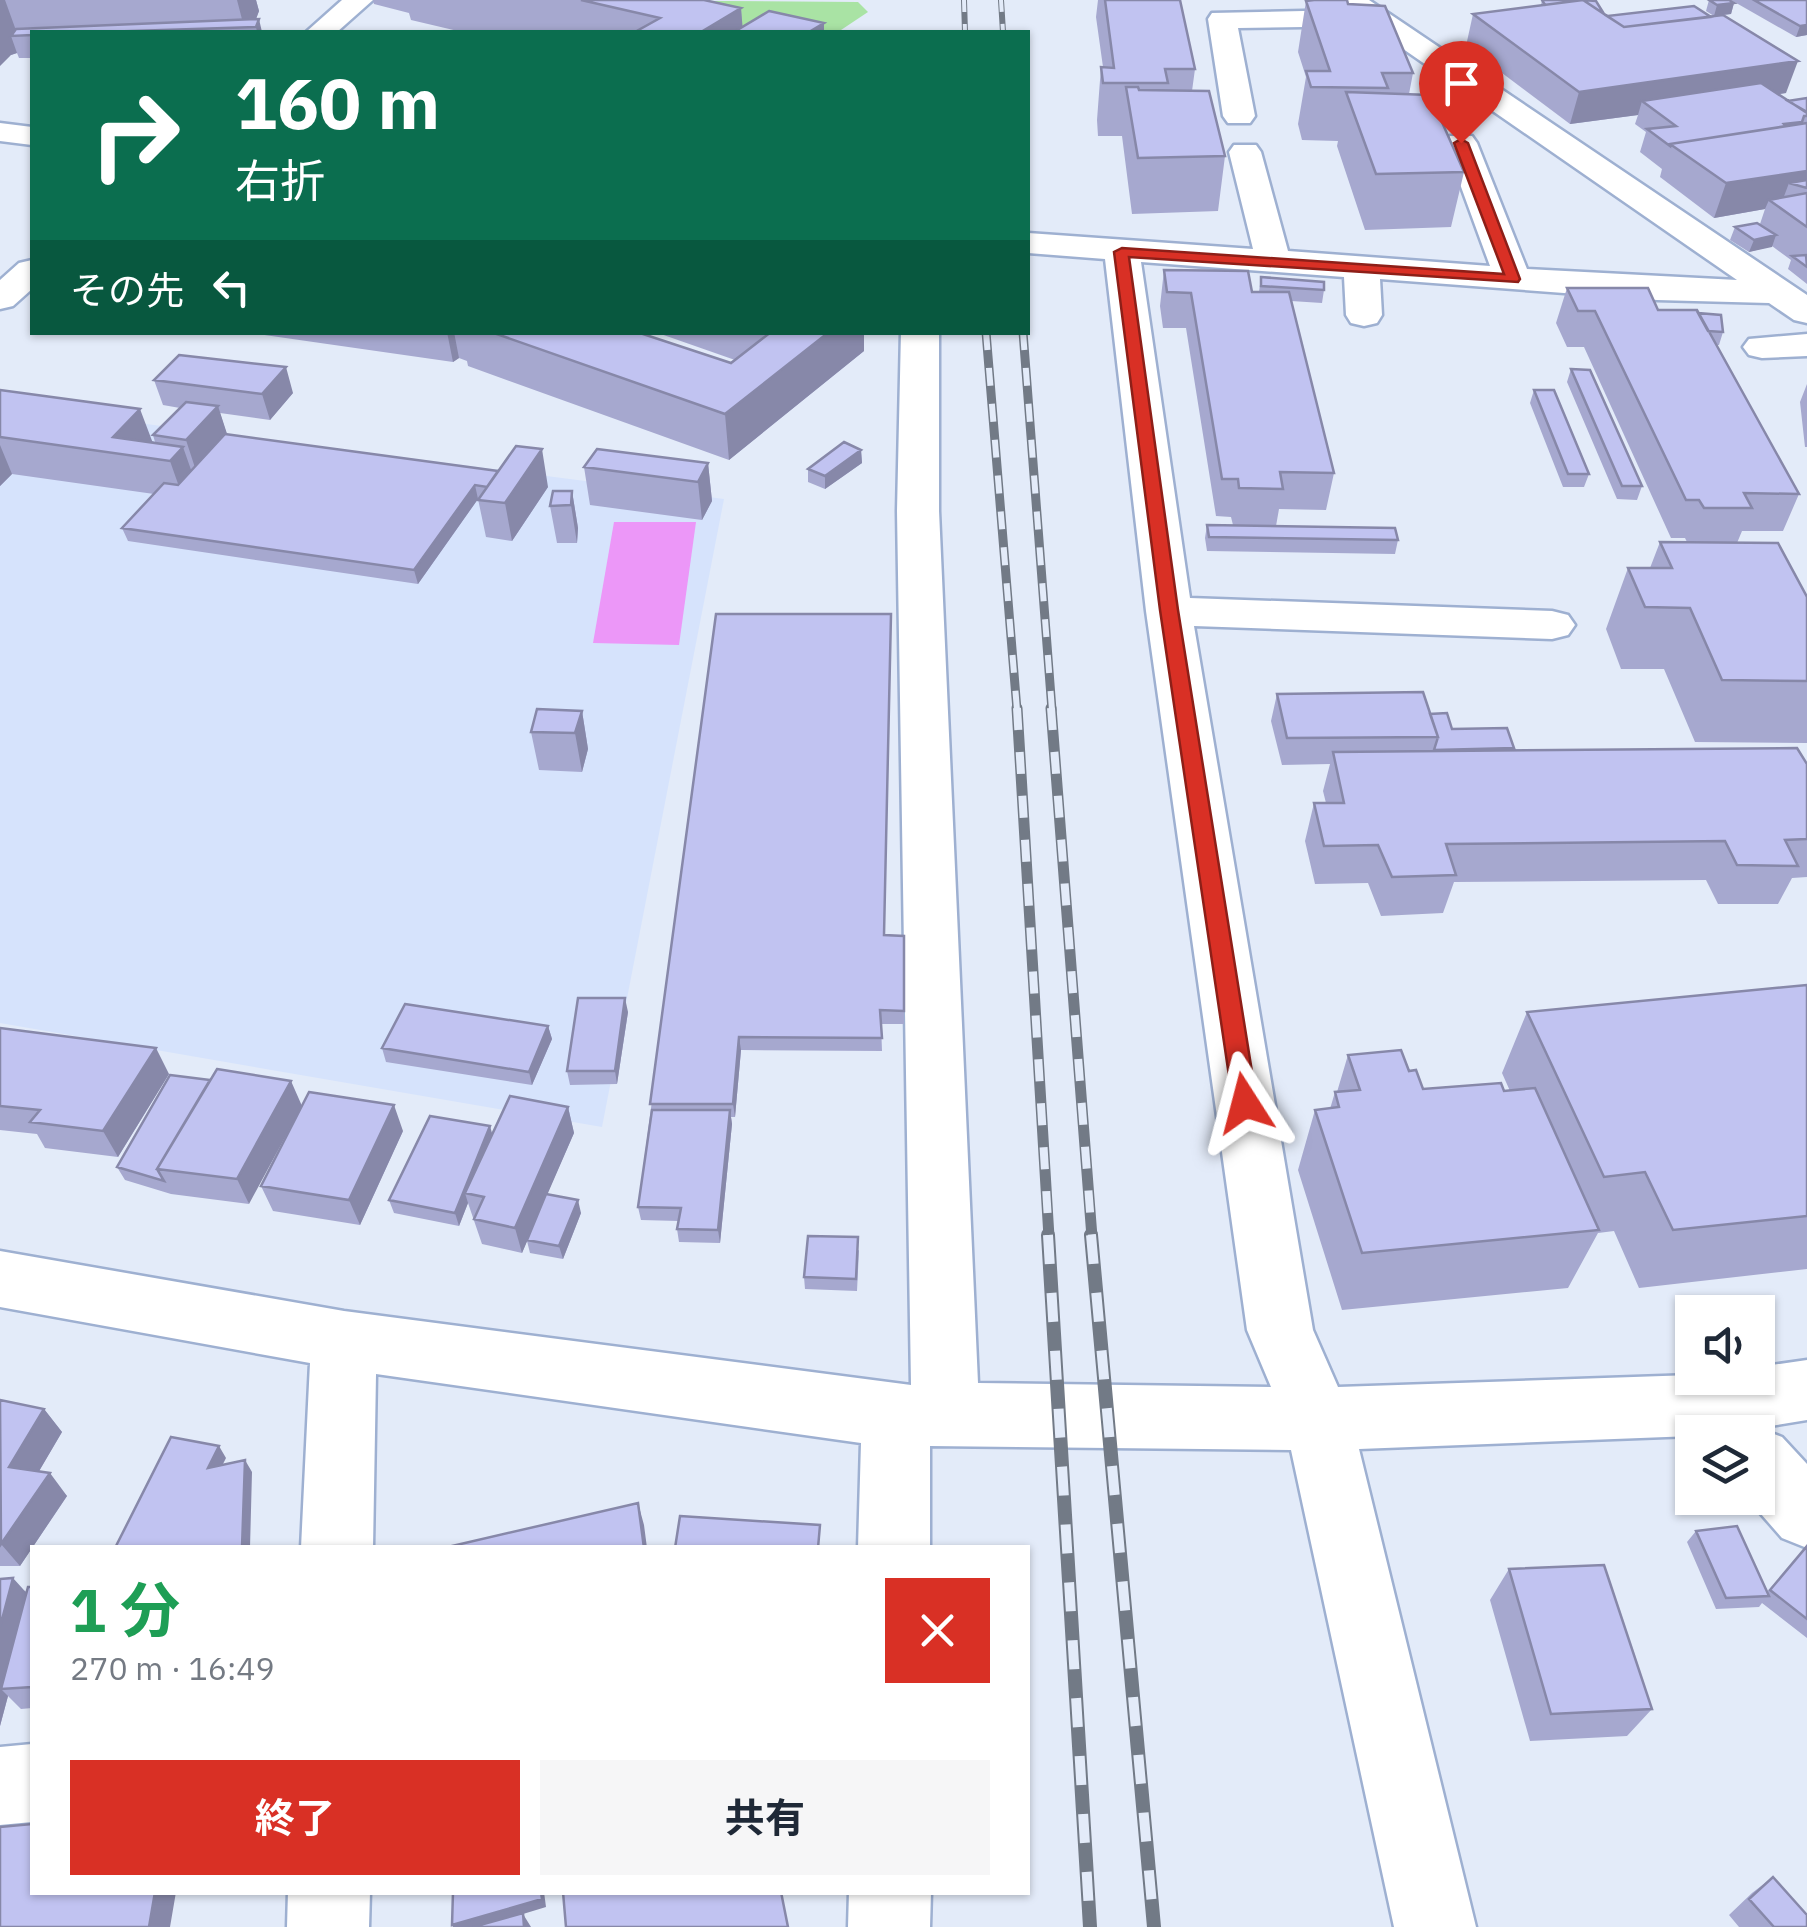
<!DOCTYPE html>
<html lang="ja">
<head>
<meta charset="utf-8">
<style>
  body { margin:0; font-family:"IBM Plex Sans","Noto Sans JP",sans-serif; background:#f6f6f7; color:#1f2937; height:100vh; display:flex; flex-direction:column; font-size:38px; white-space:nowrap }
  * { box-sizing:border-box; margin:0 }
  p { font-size:32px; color:#747a83 }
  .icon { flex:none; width:55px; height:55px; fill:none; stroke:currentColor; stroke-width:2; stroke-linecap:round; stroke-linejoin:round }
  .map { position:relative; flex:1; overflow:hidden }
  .sheet { position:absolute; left:30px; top:1545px; width:1000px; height:350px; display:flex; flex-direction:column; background:#fff; border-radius:0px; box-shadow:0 2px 8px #0004 }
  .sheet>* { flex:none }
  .top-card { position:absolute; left:30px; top:30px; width:1000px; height:305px; border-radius:0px; box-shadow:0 2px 8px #0004; background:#0b6e4f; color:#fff; overflow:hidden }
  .buttons { position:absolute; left:1675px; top:1295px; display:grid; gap:20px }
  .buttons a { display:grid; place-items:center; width:100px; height:100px; border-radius:0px; background:#fff; box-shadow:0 2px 8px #0004; font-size:50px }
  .pin { position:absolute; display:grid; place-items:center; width:85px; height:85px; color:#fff; margin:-102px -42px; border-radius:50% 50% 50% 0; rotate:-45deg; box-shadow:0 0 10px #0007 }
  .pin .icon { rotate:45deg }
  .me { position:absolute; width:110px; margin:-55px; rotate:351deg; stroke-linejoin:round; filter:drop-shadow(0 0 8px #0008) }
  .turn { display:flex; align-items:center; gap:35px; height:210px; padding:0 40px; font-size:45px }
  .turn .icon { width:130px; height:130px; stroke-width:2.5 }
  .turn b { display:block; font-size:70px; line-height:85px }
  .then { display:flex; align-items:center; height:95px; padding:0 40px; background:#0003; gap:20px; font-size:38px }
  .round { display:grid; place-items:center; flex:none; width:105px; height:105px; border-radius:0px; background:#f6f6f7 }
  .summary { display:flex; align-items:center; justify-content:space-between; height:170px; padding:0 40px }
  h1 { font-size:60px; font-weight:700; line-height:75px; color:#1e9e55 }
  .button { display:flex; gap:20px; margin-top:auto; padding:20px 40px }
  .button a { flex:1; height:115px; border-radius:0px; background:#d93025; color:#fff; font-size:40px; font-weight:700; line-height:115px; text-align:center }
  .button a+a { background:#f6f6f7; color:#1f2937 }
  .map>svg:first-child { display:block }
</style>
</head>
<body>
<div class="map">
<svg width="1807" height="1927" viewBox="0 0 1807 1927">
  <rect width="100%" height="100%" fill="#e3ebf9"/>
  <path fill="#d6e3fc" d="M0,405L724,499L602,1127L0,1023Z"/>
  <path fill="#a9e3a4" d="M567,0L858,2L868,12L838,32H713Z"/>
  <path fill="#ec97f8" d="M614,522H696L679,645L593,643Z"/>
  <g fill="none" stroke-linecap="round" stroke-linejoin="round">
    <g stroke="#9eb0d1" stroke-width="5">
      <path id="minor" d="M342,0H373L337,32H306Z
        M1347,0H1369L1807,295V323L1794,320L1769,303L1657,300L1380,279L1382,315L1377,323L1364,326L1351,323L1346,315L1344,277L1141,262L1190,598L1552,611L1568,615L1575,625L1568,635L1552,639L1194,626L1313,1330L1338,1387L1692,1375L1758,1378V1367L1807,1360V1420L1758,1428L1782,1437L1807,1464V1548L1782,1538L1747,1498H1758V1432H1746L1757,1428L1692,1432V1436L1359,1449L1476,1927H1394L1291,1450L930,1446V1548H858L861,1443L376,1374L373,1548H301L310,1363L0,1307V1251L344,1311L911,1385L897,511L901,332H939V511L978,1383L1271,1387L1247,1330L1146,611L1105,259L1028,253V233L1253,249L1229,152L1234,145H1256L1261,152L1288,251L1490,266L1445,143L1450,136H1472L1477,143L1527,269L1737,280L1370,26L1238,28L1255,116L1250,123H1228L1223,116L1208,19L1212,13L1348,10L1344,5Z
        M0,123L32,127V145L0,141Z
        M32,260V289L13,306L0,309V280L19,263Z
        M1807,334V356L1762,358L1749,355L1743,347L1749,339Z
        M32,1744V1822L0,1825V1747Z
        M288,1892H370L369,1927H287Z
        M849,1892H931L930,1927H848Z"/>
    </g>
    <use href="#minor" fill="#fff" fill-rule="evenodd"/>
    <g stroke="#727a86" stroke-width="6">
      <path id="rail-far3" d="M964,0L965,32
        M1001,0L1003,32"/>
    </g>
    <g stroke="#727a86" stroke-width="9">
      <path id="rail-far2" d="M986,332L1017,710
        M1023,332L1052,710"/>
    </g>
    <g stroke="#727a86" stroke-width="11">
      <path id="rail-far1" d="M1017,708L1049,1237
        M1051,708L1092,1237"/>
    </g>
    <g stroke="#727a86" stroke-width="14">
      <path id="rail" d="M1048,1235L1090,1927
        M1091,1235L1154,1927"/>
    </g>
    <use href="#rail-far3" stroke="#e3ebf9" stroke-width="4" stroke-dasharray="12" stroke-linecap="butt"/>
    <use href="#rail-far2" stroke="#e3ebf9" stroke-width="6" stroke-dasharray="18" stroke-linecap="butt"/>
    <use href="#rail-far1" stroke="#e3ebf9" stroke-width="8" stroke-dasharray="22" stroke-linecap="butt"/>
    <use href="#rail" stroke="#e3ebf9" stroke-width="10" stroke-dasharray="29" stroke-linecap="butt"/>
  </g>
  <path fill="#a6a8cf" d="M0,0H256L259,11L256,19L262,32H32V58H19L17,53L11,55Z
    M373,0H704L741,8L742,28L824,23V32H462L411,20L409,13L374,4Z
    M1098,0H1180L1195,69L1192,91L1225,156L1218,211L1132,214L1122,136H1098L1097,120L1101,67H1103L1096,17Z
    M1313,0H1347L1348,4L1413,73L1409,94L1464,172L1451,227L1365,230L1337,146L1338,141L1302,140L1298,124L1306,77L1298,52L1306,1Z
    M1542,0L1604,14L1786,93L1778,94L1788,101L1807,98V284L1788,269L1791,260L1772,246L1749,252L1730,240L1735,227L1760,224L1765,209L1714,218L1660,177L1662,169L1640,152L1646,132L1635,124L1638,115L1570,124L1466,46L1473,14L1541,5Z
    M1709,0L1734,3L1731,14L1714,16L1706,11Z
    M1731,0H1807V35L1796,37Z
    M1164,270L1252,292H1259L1261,277L1324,290L1322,303L1291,301L1334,473L1326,510L1279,509L1276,526L1398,540L1395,554L1207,551L1205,538L1207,525H1233L1231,517L1216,516L1186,328H1163L1160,306Z
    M1567,288L1658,310L1698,313L1723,332L1719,345H1716L1799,494L1783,531H1742L1737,543L1807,597V743L1695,742L1664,669H1621L1606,629L1628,568H1650L1660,542H1687L1685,538H1671L1584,347H1567L1556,323Z
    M243,332H637L731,363L735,360L655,332H864V351L729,460L468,366L467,361L459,358L453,362Z
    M1571,369L1642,486L1637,500L1617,499L1567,382Z
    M154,380L293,393L270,420L220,413L227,435L548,487L512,541L486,537L478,499L418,584L128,541L122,528L154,494L12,474L0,486V390L155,442L153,435L180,408L163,405Z
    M1807,384V447H1805L1800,402Z
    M1534,390L1589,474L1584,487H1563L1530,403Z
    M861,450L862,463L825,489L808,482V469Z
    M708,463L712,501L702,520L590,505L584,467Z
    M572,491L578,528L577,543H557L550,506Z
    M716,614L885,935L904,936V1024H881L882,1051L741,1050L735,1117H731L732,1124L720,1243L679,1242L677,1229L679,1221L641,1220L638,1207Z
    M1277,694L1430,714L1452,729L1514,748V750L1807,764V877L1792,878L1778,904H1718L1706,880L1454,882L1443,913L1381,916L1368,883L1315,884L1305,841L1314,803H1326L1323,791L1330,764L1282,765L1271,721Z
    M582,711L588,749L582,772L539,770L531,732Z
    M1807,985V1269L1639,1288L1614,1231L1598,1233L1568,1288L1342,1310L1298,1170L1315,1110L1330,1109L1335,1092H1337L1348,1055L1409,1071L1423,1089L1510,1091L1502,1073L1527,1012Z
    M628,1012L617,1084L570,1085L567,1071Z
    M548,1026L552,1039L532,1085L386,1062L382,1048Z
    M0,1028L169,1074L118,1157L45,1148L37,1134L0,1130Z
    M210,1080L249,1204L171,1194L125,1180L117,1167Z
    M568,1107L574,1133L547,1194L581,1213L563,1259L530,1253L527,1241L522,1253L482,1244L468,1203L459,1226L394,1213L389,1200L492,1135Z
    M403,1131L360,1225L273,1211L261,1186Z
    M859,1250L857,1291L805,1289L804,1277Z
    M0,1400L44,1409L62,1432L39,1471L67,1496L20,1566H0Z
    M1696,1531L1767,1592L1807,1547V1638L1762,1603L1759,1607L1716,1609L1687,1542Z
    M1509,1569L1652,1709L1627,1736L1530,1741L1490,1600Z
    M0,1579L27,1592L32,1587V1708L21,1709L8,1696L0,1726Z
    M1773,1877L1806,1914L1807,1913V1927H1739L1729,1915L1752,1893Z"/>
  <path fill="#8788a9" d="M0,0H5L18,36H11L17,53L11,55L0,66Z
    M237,0H256L259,11L253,27H244Z
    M1734,3L1731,14L1714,16L1717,5Z
    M741,8L743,32H701Z
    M259,19L262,32H257L256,27Z
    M824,23V32H809Z
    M1807,25V35L1796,37L1800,26Z
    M1798,61L1786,93L1657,112L1642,101L1638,115L1570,124L1579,92Z
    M1807,171V188L1789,183L1780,207L1769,200L1765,209L1714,218L1726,183Z
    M1776,235L1772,247L1749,252L1754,240Z
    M447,332H454L459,358L453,362Z
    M829,332H864V351L729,460L725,414Z
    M286,367L293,393L270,420L262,394Z
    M218,406L230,443L198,477L186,440Z
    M140,409L154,446L113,437Z
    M0,445L12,474L0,486Z
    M183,447L196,484L183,498L170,461Z
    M542,449L548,487L512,541L505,503Z
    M861,450L862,463L825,489V476Z
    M708,463L712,501L702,520L698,482Z
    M475,485L478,499L418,584L414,570Z
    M572,491L578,528L577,543L571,505Z
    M582,711L588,749L582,772L575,733Z
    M625,998L628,1012L617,1084L615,1071Z
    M548,1026L552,1039L532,1085L529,1072Z
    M739,1037L741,1050L735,1117L733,1104Z
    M156,1048L169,1074L118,1157L103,1131Z
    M291,1081L302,1106L249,1204L237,1179Z
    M394,1105L403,1131L360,1225L349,1200Z
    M568,1107L574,1133L522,1253L515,1228Z
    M730,1110L732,1124L720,1243L718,1230Z
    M490,1126L494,1140L465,1193L468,1203L459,1226L455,1213Z
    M578,1200L581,1213L563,1259L559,1246Z
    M44,1409L62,1432L28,1490L9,1467Z
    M219,1446L226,1458L215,1480L208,1468Z
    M245,1460L252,1472L250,1548H242Z
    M50,1473L67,1496L20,1566L1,1544Z
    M638,1503L644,1525L647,1548H644Z
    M13,1578L32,1599L1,1689L8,1696L0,1726V1627Z
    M155,1892H176L170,1927H149Z
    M541,1892H544L546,1907L523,1914L531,1927H453L452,1925Z"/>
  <path fill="#c1c3f1" stroke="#8788a9" stroke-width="2.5" d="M581,0H704L741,8L701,32H635L660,18Z
    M1105,0H1180L1195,69H1165L1168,83H1103L1101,67L1114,68Z
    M1314,0H1347L1348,4L1385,6L1413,73H1382L1388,88L1311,87L1306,71H1330L1306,1Z
    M1542,0H1581L1545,5Z
    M1583,0L1624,27L1723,15L1798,61L1579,92L1473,14Z
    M1583,0L1596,1L1604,14Z
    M1709,0H1729L1734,3L1717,5Z
    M1754,0H1807V25L1800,26Z
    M1694,6L1711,17L1624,27L1607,16Z
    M769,11L824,23L809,32H734Z
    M259,19L256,27L101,32H32V35L11,36L16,29Z
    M1761,83L1807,113V116H1804L1802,122L1784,124L1786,126L1670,144V146L1647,129L1676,126L1642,101Z
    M1126,87H1138L1139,90L1209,91L1225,156L1138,158Z
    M1346,92L1430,95L1464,172L1376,174Z
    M1807,98V112L1788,101Z
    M1807,123V171L1726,183L1670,144Z
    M1807,180V188L1789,183Z
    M1807,193V227L1769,200Z
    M1757,223L1776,235L1754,240L1735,227Z
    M1806,255L1807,267L1792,256Z
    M1164,270L1248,271L1252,292H1289L1334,473L1280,472L1283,489L1239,488L1238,479H1222L1191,293L1167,292Z
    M1261,277L1324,282V290L1261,286Z
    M1567,288H1648L1658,310H1697L1799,494L1744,493L1752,508H1704L1699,500H1686L1595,311H1578Z
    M1698,313L1721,315L1723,332L1708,331Z
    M491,332H637L731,363L771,332H829L725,414Z
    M179,355L286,367L262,394L154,380Z
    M1571,369L1590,370L1642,486H1622Z
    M0,390L140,409L113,437L183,447L170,461L0,437Z
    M1534,390H1554L1589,474H1568Z
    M186,402L218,406L186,440L153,435Z
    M225,434L498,471L487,487L475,485L414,570L122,528L164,483L178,485Z
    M844,442L861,450L825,476L808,469Z
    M516,446L542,449L505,503L478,500Z
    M597,449L708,463L698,482L584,467Z
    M553,491H572L571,505L550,506Z
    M1207,525L1395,528L1398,540L1209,537Z
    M1660,542L1778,543L1807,597V681L1722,680L1690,608L1645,607L1628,568H1672Z
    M716,614H891L884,935L904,936V1011L880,1010L882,1038L739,1037L733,1104H650Z
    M1423,692L1438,737L1287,738L1277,694Z
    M537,709L582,711L575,733L531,732Z
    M1447,713L1452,729L1507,728L1514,748L1434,750L1438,737L1430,714Z
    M1797,748L1807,764V839L1785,840L1798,866L1737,865L1725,841L1446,844L1456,875L1392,877L1378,845L1324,846L1314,803H1344L1333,752Z
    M1807,985V1216L1673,1230L1645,1172L1604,1177L1527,1012Z
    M578,998H625L615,1071H567Z
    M405,1004L548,1026L529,1072L382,1048Z
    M0,1028L156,1048L103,1131L30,1122L40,1110L0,1106Z
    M1401,1050L1409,1071L1416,1070L1423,1089L1501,1083L1504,1091L1535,1088L1599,1230L1362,1253L1315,1110L1339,1107L1335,1092L1360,1090L1348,1055Z
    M217,1069L291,1081L237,1179L157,1169Z
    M170,1075L210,1080L157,1169L164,1181L117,1167Z
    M309,1092L394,1105L349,1200L261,1186Z
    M510,1096L568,1107L515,1228L474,1219L484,1197L465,1193Z
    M652,1110H730L718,1230L677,1229L681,1208L638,1207Z
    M430,1116L490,1126L455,1213L389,1200Z
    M546,1194L578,1200L559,1246L527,1240Z
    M808,1236L858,1237L856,1279L804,1277Z
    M0,1400L44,1409L9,1467L50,1473L1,1544Z
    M171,1437L219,1446L208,1468L245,1460L242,1548H115Z
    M638,1503L644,1548H452V1546Z
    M680,1516L820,1525L818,1548H675Z
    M1737,1526L1769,1596L1726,1598L1696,1531Z
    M1807,1546V1619L1770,1590Z
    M1604,1565L1652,1709L1551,1714L1509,1569Z
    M13,1578L0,1627V1579Z
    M28,1587H32V1687L1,1689Z
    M32,1824V1892H155L149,1927H0V1827Z
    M1773,1877L1807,1915V1927H1774L1749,1899Z
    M453,1892H541L542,1899L452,1925Z
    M563,1892H781L788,1927H566Z
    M523,1913L524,1927H473Z"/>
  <path fill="#d93025" stroke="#8d1f18" stroke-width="2.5" d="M1461,139L1468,143L1520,279L1518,282L1129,257L1178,610L1257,1103L1253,1110H1236L1233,1103L1160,610L1114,252L1122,248L1504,274L1454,143Z"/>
</svg>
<div class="buttons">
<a><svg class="icon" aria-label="sound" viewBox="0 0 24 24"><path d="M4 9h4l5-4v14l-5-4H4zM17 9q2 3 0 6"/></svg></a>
<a><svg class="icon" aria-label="layers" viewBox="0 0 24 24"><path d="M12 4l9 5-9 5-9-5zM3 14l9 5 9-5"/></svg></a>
</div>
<div class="pin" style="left:1461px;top:143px;background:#d93025"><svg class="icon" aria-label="arrive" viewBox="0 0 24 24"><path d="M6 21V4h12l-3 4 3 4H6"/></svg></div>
<svg class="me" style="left:1245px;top:1103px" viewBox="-20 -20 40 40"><path d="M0-17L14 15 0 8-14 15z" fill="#d93025" stroke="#fff" stroke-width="4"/></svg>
<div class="top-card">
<div class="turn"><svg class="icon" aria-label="right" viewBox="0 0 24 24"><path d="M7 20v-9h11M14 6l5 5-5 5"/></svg><div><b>160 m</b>右折</div></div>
<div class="then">その先<svg class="icon" aria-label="left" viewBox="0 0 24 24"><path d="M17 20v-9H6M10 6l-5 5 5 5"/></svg></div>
</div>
<section class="sheet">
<div class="summary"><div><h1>1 分</h1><p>270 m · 16:49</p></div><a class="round" style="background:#d93025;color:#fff"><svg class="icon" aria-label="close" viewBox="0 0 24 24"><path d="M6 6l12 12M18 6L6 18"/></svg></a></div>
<div class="button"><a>終了</a><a>共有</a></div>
</section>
</div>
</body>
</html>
